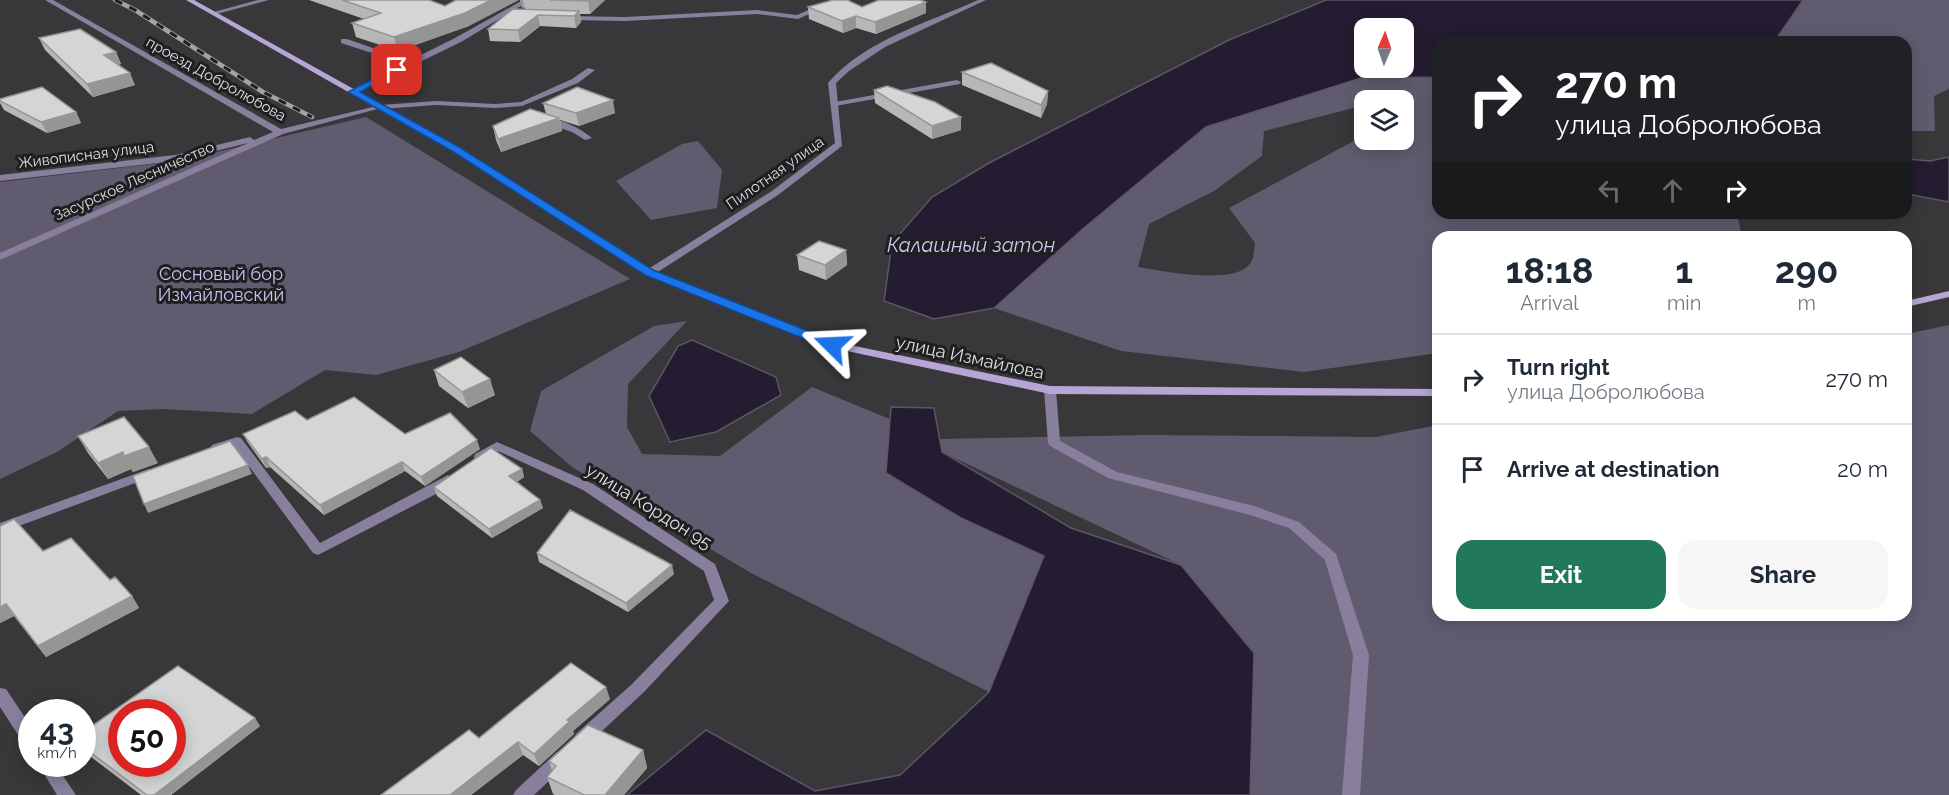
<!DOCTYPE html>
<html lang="en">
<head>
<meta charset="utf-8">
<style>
  body { margin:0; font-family:Raleway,sans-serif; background:#f6f6f7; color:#1f2937; height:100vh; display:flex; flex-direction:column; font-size:22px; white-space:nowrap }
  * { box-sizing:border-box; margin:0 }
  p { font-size:20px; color:#747a83 }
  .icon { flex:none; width:33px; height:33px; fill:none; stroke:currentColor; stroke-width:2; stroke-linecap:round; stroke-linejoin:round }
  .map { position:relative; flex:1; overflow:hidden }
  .details { position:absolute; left:1432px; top:231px; width:480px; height:390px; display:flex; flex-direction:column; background:#fff; border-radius:18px; box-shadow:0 3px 15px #0003 }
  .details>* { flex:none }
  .banner { position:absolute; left:1432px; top:36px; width:480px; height:183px; border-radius:18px; box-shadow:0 3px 15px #0003; background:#202124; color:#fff; overflow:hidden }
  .needle { width:39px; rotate:2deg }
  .controls { position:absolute; left:1354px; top:18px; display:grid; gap:12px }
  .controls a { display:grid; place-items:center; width:60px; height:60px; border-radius:12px; background:#fff; box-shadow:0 3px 15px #0003; font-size:30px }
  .speed { position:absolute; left:18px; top:699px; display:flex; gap:12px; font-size:30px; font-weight:700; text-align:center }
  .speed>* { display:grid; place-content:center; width:78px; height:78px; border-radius:50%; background:#fff; box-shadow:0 3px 15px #0003; line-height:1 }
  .speed small { font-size:15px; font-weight:400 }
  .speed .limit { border:9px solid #d22; background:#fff; color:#111 }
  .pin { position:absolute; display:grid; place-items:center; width:51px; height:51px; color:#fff; margin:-26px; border-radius:12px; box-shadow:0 3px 9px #0006 }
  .me { position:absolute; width:66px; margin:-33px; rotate:291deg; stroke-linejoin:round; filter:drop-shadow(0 0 4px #0008) }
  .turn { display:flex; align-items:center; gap:21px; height:126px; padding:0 24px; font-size:27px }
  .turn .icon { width:78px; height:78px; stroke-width:2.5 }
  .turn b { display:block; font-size:42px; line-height:51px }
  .lanes { display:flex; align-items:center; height:57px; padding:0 24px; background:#0003; justify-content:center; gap:30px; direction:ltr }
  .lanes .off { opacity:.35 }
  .eta { display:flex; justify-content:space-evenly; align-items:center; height:102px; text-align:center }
  .eta b { font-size:36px; font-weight:700; line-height:42px }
  .action { display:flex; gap:12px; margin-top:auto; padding:12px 24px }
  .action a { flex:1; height:69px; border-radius:18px; background:#22785b; color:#fff; font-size:24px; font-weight:700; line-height:69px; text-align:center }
  .action a+a { background:#f6f6f7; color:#1f2937 }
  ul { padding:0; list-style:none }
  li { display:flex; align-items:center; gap:18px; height:90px; padding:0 24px; border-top:2px solid #e0e1e3 }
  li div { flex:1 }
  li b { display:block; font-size:22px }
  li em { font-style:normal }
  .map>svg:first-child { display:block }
</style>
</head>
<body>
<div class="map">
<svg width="1949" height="795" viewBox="0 0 1949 795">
  <rect width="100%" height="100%" fill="#383739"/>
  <path fill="#615b70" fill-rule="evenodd" d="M1803,0H1949V89L1934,96L1935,131H1907L1906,42H1774Z
    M1438,77V213H1737L1741,233L1727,237H1438V353L1304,372L1121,351L994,308L1085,227L1206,127L1361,78ZM1365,100H1404V140H1365V135L1229,208L1255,243C1254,250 1254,260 1249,265C1232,285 1162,271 1138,267L1149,224L1214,191L1262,156L1264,131L1365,105Z
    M366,117L630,279L459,352L376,375L325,370L252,414L164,409L118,411L57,452L0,479V182L178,161Z
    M698,141L722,170L717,208L651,220L616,181L682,144Z
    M687,321L628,384L627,427L642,454L720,456L812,387L938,439L1148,435L1376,437L1438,425V615H1906L1907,334L1949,325V795H1250L1254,654L1181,565L942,452L961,518L1045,556L989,692L751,573L572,467L530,431L541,391L654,326Z"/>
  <path fill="#241c31" stroke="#5c5666" stroke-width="1.5" fill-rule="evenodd" d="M1326,0H1803L1774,42H1438V77L1361,78L1206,127L1085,227L994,308L934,319L884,301L892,243L932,197L989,163L1229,40ZM1365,28H1404V68H1365Z
    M1949,157V202L1907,194V159L1930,161Z
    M692,340L776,377L781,395L716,432L670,442L649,396L678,346Z
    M891,407L934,408L942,452L1071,528L1181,565L1254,653L1250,795H627L706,730L815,791L900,775L989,692L1044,556L961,518L886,473Z"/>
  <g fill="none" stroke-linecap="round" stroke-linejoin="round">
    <path fill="#887f9c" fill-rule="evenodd" d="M258,0H269L213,15L210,13Z
      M832,0H841L798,19L757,14L625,21L567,20L564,18L567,16L625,17L757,10L797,15Z
      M341,39H347L416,63L409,65L341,43Z
      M588,68L595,70L578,83L522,106L495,108L436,105L381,109L377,107L381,105L436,101L495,104L521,102L572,79Z
      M957,80L961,82L960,84L835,106L831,104L835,102Z
      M543,118C558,117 581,128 592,138L585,140L572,132L543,122Z"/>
    <path fill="#887f9c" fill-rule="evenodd" d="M45,0H53L281,129L381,105L385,107L283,134L0,260V253L248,143L175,161L0,181V175L175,155L250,137L254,140L273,132Z
      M523,0H531L461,42L356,93L349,91L455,38Z
      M978,0H986L885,47L849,71L836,83L842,146L778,195L653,275H645L644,273L645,271L772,191L835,143L828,83C865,40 927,23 978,0Z
      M1050,386L1056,390L1060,441L1117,472L1254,506L1299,522L1336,554L1369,655L1360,795H1342L1353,655L1325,560L1289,528L1250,515L1108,478L1050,446L1048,443L1044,390Z
      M237,437L241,438L320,543L448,475L455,479L436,494L318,555L313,553L234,446L216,452L210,448L212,445Z
      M497,442L593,484L715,564L729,601L644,692L588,744L582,746L576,744L574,739L576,734L632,684L714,600L704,571L583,490L498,451L485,460H475L474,457L475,454Z
      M149,469L156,473L154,476L0,533V523Z
      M0,688L6,689L32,728V749L26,747L0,707Z
      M563,750L569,752L571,757L569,762L534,795H513L516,790L557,752Z
      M38,764H55L76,795H57Z"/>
    <path fill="#b6a6d5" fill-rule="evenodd" d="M186,0H194L458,147L653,271L835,342L1050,386L1438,389V396L1050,394L828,347L645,275L452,151Z
      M1949,291V297L1906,307V301Z"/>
    <g stroke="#a3a3a5" stroke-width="4.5">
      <path id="rail" d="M115,0L135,10L263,92L312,117"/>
    </g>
    <use href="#rail" stroke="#1f1e20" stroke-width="3" stroke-dasharray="8" stroke-linecap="butt"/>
  </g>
  <path fill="#b5b8b6" d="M309,0H429L445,6L469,26L398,51L356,37L352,23L364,19Z
    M520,0H605L590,14H580L581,22L576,28L540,26L520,42L490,41L488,29L525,9L524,7L522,8Z
    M926,2V13L876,34L856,28L843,33L809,19L808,7H862Z
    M39,38L116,52L121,64L118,65L135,85L93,97L45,50Z
    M962,72L1048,91L1047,104L1041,118L962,85Z
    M874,90L961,130L932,139L875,103Z
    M0,99L76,112L81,123L47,133L4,110L0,103Z
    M543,103L615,113L579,126L560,120L562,131L501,152L496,140L493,126L546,114Z
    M846,250L847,265L826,280L799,270L797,255Z
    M434,370L495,395L468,408L439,386Z
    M307,420L405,434L480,449L425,486L405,471L324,515L270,467L266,468L248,443L243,434Z
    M78,436L158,463L133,472L131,469L108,479L88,453Z
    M522,469L524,477L517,482L540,500L543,508L492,538L437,496L434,487Z
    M43,551L110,580L132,596L139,608L46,657L14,616L0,623Z
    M537,553L674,574L628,612L539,562Z
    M610,699L573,731L574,734L539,766L523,755L471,795H381L479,738Z
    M260,726L171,795H141L82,750V733Z
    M643,750L647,768L624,795H555L553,794L547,777L552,771L549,761Z"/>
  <path fill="#949694" d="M491,0H519L469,26L398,51L394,37Z
    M520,0H523L524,7L522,8Z
    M588,0H605L590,14L588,1Z
    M926,2V13L876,34L875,22Z
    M579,11L581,22L576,28L574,16Z
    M538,15L540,26L520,42L518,30Z
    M856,16V28L843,33L842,21Z
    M116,52L121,64L109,67L104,55Z
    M130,73L135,85L93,97L87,84Z
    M1048,91L1047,104L1041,118V105Z
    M613,100L615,113L579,126L576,113Z
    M76,112L81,123L47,133L41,122Z
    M961,117V130L932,139V126Z
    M559,118L562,131L501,152L498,139Z
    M846,250L847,265L826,280L825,265Z
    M490,379L495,395L468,408L462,392Z
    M477,440L480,449L425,486L421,477Z
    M149,447L158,463L133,472L131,469L108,479L98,463L123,452Z
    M266,457L270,467L266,468L262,459Z
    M402,462L405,471L324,515L320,505Z
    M248,465L252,474L148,513L144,504Z
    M522,469L524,477L512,485L509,476Z
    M540,500L543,508L492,538L489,529Z
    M672,565L674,574L628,612L626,603Z
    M132,596L139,608L46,657L38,646Z
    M6,604L14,616L0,623V607Z
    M606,687L610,699L573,731L574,734L539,766L534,754L567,720Z
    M255,718L260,726L171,795H154Z
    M518,742L523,755L471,795H450Z
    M643,750L647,768L624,795H605Z"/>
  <path fill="#d3d6d4" stroke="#949694" stroke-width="1.5" fill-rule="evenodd" d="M342,0H429L445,6L456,0H491L465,13L394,37L352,23L381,13Z
    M550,0H588V1Z
    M833,0H847L862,7L879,0H920L926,2L875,22L856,16L842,21L808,7Z
    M513,9L579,11L574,16L538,15L518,30L488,29Z
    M80,29L116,52L104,55L130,73L87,84L39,38Z
    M991,63L1048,91L1041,105L962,72Z
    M887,86L935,102L961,117L932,126L874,90Z
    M42,87L76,112L41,122L0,101V99Z
    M577,87L613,100L576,113L543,103Z
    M530,109L559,118L498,139L493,126Z
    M819,241L846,250L825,265L797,255Z
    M461,357L490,379L462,392L434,370Z
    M354,397L405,434L450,413L477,440L421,477L402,462L320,505L266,457L262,459L243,434L295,411L307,420Z
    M124,417L149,447L124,456L123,452L98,463L78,436Z
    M230,441L248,465L144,504L133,476Z
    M491,448L522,469L509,476L540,500L489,529L434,487Z
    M570,510L672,565L626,603L537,553Z
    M14,519L43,551L71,538L110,580L115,577L132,596L38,646L6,604L0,607V526Z
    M571,663L606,687L567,720L570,721L534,754L518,742L450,795H381L469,730L479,738Z
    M178,666L255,718L154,795H147L82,746V733ZM122,712H172V764H122Z
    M588,725L643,750L605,795H584L547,777L556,766L549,761Z"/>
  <path fill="#1a73e8" stroke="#114b97" stroke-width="1.5" d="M394,68L401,70L360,92L459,147L653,270L836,342L838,345L836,348H827L645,275L452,151L348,92Z"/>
  <g text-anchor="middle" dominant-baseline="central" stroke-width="6" stroke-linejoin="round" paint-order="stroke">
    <g font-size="15" fill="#dfdfe1" stroke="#1f1e20">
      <text transform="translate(216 79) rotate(29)">проезд Добролюбова</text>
      <text transform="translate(86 155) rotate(-7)">Живописная улица</text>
      <text transform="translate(775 173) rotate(-35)">Пилотная улица</text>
      <text transform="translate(134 181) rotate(-24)">Засурское Лесничество</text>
    </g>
    <g font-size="18" fill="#cfc0f1" stroke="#1f1e20">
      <text x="221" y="273">Сосновый бор<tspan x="221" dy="21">Измайловский</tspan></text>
    </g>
    <g font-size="18" fill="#dfdfe1" stroke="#1f1e20">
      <text transform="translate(970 357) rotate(12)">улица Измайлова</text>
      <text transform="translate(649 506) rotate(32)">улица Кордон 95</text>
    </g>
    <g font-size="20" font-style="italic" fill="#d4c4f6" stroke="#1f1e20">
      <text x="971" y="245">Калашный затон</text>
    </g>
  </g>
</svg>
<div class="controls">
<a><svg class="needle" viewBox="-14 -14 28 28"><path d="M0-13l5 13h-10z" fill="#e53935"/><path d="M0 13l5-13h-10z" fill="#747a83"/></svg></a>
<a><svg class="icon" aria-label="layers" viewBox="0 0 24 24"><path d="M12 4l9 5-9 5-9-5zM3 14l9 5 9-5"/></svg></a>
</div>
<div class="speed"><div>43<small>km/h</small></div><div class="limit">50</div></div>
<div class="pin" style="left:397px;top:70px;background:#d93025"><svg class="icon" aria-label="arrive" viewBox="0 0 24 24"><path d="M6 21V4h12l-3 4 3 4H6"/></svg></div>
<svg class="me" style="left:832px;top:345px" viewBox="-20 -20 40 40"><path d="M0-17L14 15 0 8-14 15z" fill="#1a73e8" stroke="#fff" stroke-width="4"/></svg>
<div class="banner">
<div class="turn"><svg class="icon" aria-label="right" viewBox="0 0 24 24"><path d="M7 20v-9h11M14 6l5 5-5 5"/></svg><div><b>270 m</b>улица Добролюбова</div></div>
<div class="lanes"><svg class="icon off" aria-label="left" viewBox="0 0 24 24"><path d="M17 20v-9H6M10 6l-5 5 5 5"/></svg><svg class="icon off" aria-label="ahead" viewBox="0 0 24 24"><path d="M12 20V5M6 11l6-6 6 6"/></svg><svg class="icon" aria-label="right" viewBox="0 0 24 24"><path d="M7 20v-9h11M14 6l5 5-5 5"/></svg></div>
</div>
<section class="details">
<div class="eta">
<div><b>18:18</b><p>Arrival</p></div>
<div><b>1</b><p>min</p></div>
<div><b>290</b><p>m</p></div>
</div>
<ul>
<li><svg class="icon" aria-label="right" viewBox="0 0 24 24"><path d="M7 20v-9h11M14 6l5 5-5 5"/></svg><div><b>Turn right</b><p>улица Добролюбова</p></div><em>270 m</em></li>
<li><svg class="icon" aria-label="arrive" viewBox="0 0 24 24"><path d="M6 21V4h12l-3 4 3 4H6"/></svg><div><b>Arrive at destination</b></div><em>20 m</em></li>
</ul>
<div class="action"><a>Exit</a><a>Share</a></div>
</section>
</div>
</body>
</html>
